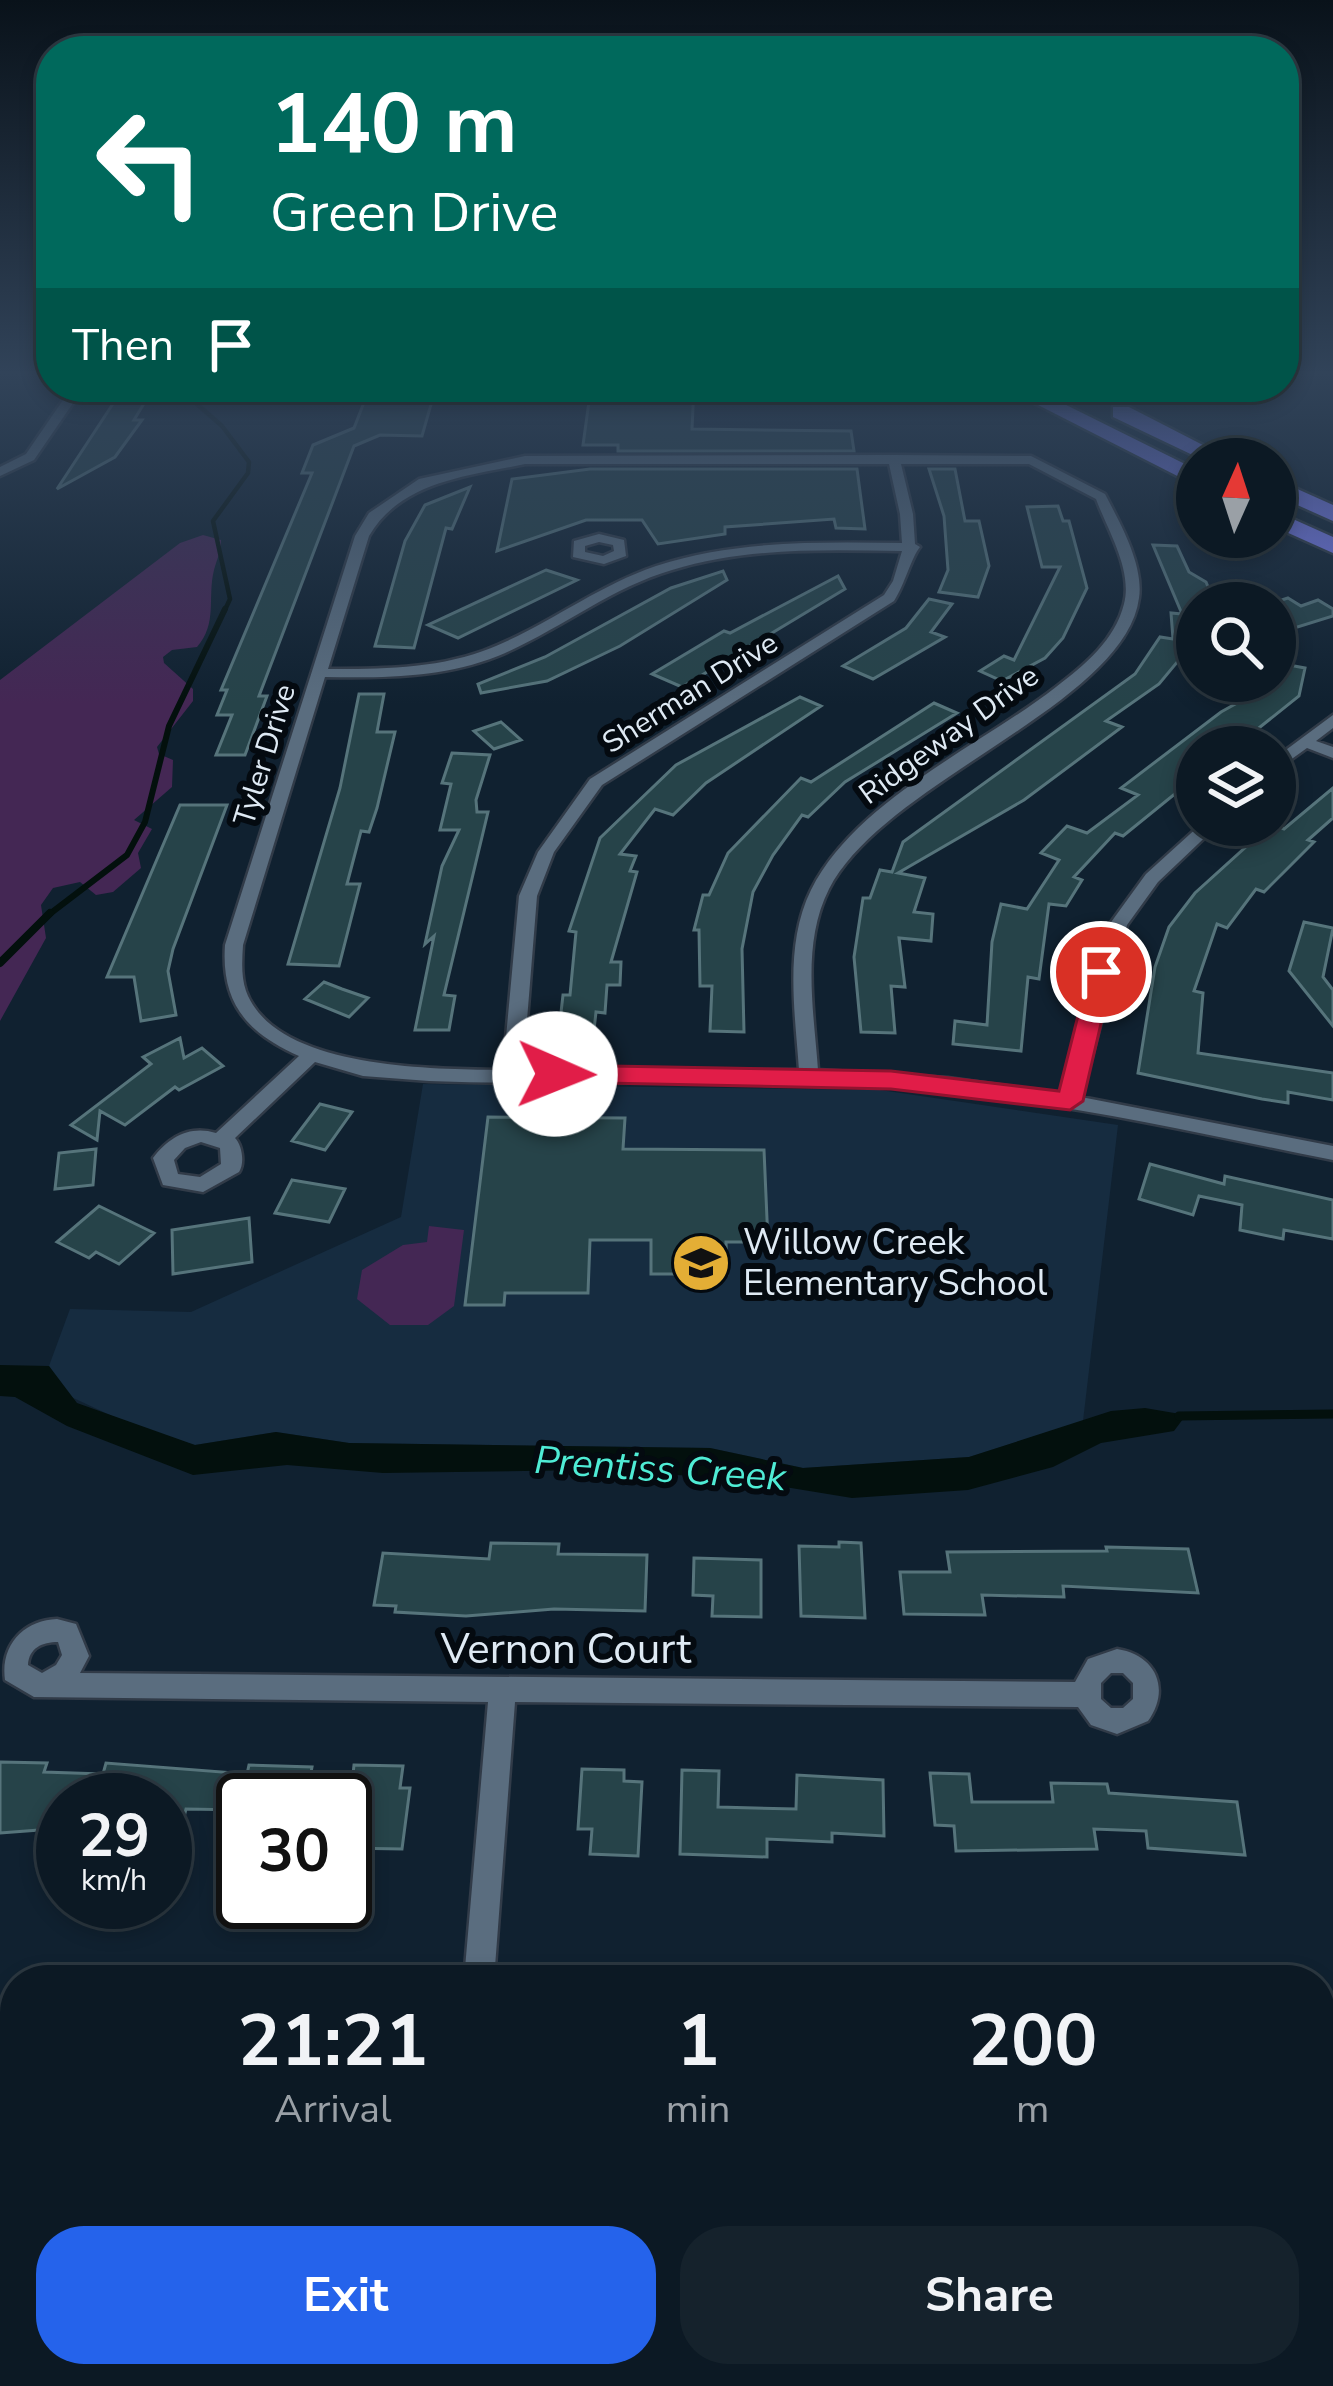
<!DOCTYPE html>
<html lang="en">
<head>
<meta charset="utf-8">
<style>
  body { margin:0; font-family:"Nunito Sans",sans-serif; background:#15222c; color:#f1f3f6; height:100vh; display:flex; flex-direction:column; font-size:45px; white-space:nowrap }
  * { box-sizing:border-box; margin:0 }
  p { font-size:39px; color:#9aa0a6 }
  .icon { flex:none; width:66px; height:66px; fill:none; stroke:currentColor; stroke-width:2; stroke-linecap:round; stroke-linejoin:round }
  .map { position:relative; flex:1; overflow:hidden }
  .side { position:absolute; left:0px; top:1965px; width:1335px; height:423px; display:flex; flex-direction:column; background:#0c1924; border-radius:48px 48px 0 0; box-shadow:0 6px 18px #0003,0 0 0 3px #2c3841 }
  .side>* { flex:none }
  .guide { position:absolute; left:36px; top:36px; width:1263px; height:366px; border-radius:48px; box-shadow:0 6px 18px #0003,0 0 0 3px #2c3841; background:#00695c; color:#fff; overflow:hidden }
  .needle { width:78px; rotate:3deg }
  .fabs { position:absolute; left:1176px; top:438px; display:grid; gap:24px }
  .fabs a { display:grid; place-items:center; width:120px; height:120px; border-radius:50%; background:#0c1924; box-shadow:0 6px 18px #0003,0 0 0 3px #2c3841; font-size:60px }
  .speed { position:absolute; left:36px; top:1773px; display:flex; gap:24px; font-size:60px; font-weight:700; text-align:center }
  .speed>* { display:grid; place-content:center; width:156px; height:156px; border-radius:50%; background:#0c1924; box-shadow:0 6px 18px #0003,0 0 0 3px #2c3841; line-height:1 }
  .speed small { font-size:30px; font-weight:400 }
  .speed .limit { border:6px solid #111; border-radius:18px; background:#fff; color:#111 }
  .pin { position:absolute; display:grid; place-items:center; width:102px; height:102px; color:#fff; margin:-51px; border:6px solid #fff; border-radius:50%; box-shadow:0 3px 12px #0007 }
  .me { position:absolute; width:132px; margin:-66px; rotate:91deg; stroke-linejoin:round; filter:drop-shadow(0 0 9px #0008) }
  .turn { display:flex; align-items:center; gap:42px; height:252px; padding:0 36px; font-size:54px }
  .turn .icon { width:156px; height:156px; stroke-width:2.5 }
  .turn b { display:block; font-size:84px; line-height:102px }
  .then { display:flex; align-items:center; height:114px; padding:0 36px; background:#0003; gap:24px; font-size:45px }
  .eta { display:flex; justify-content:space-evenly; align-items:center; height:204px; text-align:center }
  .eta b { font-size:72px; font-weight:700; line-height:84px }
  .button { display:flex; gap:24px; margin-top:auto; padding:24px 36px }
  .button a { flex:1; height:138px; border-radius:48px; background:#2563eb; color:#fff; font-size:48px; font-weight:700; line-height:138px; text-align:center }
  .button a+a { background:#15222c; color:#f1f3f6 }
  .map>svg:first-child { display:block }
</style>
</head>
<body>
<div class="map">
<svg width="1333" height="2386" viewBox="0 0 1333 2386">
  <rect width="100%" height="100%" fill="#102130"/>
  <path fill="#162c40" d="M423,1084L880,1090L1118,1125L1083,1421L969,1457L803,1468L710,1448L349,1443L276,1432L195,1445L142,1430L67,1395L49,1366L70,1309L191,1312L401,1217Z"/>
  <path fill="#442754" d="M203,535L221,540C221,552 217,559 214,570C207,598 218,623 197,647L172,650L163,657L164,663L193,689V701L157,747L159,754L173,760L172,787L134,820L152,829L138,853L141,868L113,892L96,895L80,882L53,888L41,905L46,938L0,1021V680L180,543Z
    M429,1226L464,1230L454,1306L428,1325H390L357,1299L362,1270L403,1245L427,1242Z"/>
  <path fill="#03100d" d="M0,1365L49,1366L77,1403L195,1445L276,1432L349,1443L710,1448L803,1468L969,1457L1111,1411L1145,1408L1186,1415L1174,1431L1101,1443L1053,1467L968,1490L852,1498L729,1478L589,1470L383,1473L287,1465L193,1475L67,1426L15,1397L0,1396Z"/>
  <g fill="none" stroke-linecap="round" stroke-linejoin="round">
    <path stroke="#03100d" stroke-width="4.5" d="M193,387L182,391L222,426L249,462L248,473L213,521L230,599L224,612"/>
    <path stroke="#03100d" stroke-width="6" d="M47,916L127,855L145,822L169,726L225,609"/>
    <path stroke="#03100d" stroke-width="8" d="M0,963L50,913"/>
    <path stroke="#03100d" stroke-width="9" d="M1179,1416L1333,1414"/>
  </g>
  <path fill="#264349" stroke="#56747b" stroke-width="3" d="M124,387H154L134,420H142L115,457L57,489Z
    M370,387H436L422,436L380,435L354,446L259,696H267L245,755H216L232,715H217L227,690H221L312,473H302L313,445L354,428Z
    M591,387H694L692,429L851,431L854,451H618V445H583Z
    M590,469H857L865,529L836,528L834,519L725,527V534L658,544L642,520H586L497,551L512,479Z
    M929,469H955L965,521H979L989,566L978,597L939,592L948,570L944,516Z
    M470,487L452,529L446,528L414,648L375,646L405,541L425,505Z
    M1058,506L1063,521H1069L1087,588L1063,638L1045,658L1002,681L980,671L1004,656L1014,660L1060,567H1042L1027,507Z
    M1153,545L1177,546L1189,572L1206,582L1211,594L1208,603H1197V657L1183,655L1159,684L1106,721L1122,727L1024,800L898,873L925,878L914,912L933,914L931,941L899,938L905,987L891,986L895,1033L861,1032L854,957L863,898H870L880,870L892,872L903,842L1135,674L1160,637L1173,639L1171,613L1182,614Z
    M546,570L577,580L458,638L428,625Z
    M723,571L727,580L620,646L547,681L481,693L478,684L545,657L671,588Z
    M838,576L845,589L682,687L652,674L724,631L730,633Z
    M1288,598L1301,606L1318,600L1333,609V616L1275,634V602Z
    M929,599L952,604L931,632L945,637L873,679L843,666L906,628Z
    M1278,663L1305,668L1299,696L1235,747H1197V776L1123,836L1115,833L1074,877L1082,880L1066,906L1049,904L1039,979L1028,977L1021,1051L953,1044L955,1021L987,1025L992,942L1001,904L1027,909L1059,860L1041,853L1067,826L1087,833L1138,795L1121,788L1221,712L1273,683Z
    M359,694H384L377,732H395L377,808L369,832L361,831L347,884H360L339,966L288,964L340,788Z
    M800,697L821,706L706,783L673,815L655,809L620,854L636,856L630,871L637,872L611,962H621L620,985H607L605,1013L596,1012L594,1030H559L563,995H570L576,932L569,931L600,838L676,765Z
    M934,703L957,713L845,782L808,817L802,815L773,855L753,892L742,949L744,1032L710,1031L712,986H700L699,930H694L703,895H709L728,853L801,778L811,782Z
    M501,722L521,740L494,749L474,731Z
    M452,753L490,755L476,800L477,812H488L444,995L455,996L449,1030H415L434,936L425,944L442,866L459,830H440L451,784L442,783Z
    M1333,788V818L1308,840L1314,842L1264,892L1256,889L1227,928L1217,924L1194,991L1203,993L1198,1053L1333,1073V1100L1288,1092V1103L1262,1099L1138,1073L1155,967L1169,927L1195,893L1247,846L1274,825L1284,829Z
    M180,805H227L173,949L168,971L176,1015L141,1021L134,977H107Z
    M1304,922L1333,928L1323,977L1333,990V1026L1289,971Z
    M324,982L342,989L368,998L349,1017L305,999Z
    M180,1038L184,1058L202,1048L223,1066L179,1090L175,1087L125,1125L100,1111L97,1140L71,1125L151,1064L143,1057Z
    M320,1104L352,1112L325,1150L292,1141Z
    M488,1117L625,1118L623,1149L764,1150L768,1242H726L727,1274H651V1240H590L588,1293H505L504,1305H465Z
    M96,1149L93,1185L55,1189L59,1153Z
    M1150,1164L1224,1184L1225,1176L1333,1200V1239L1284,1230L1283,1239L1240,1230L1242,1205L1199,1196L1193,1215L1139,1199Z
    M292,1180L345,1189L329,1222L275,1213Z
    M99,1206L154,1233L119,1264L96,1252L89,1258L57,1242Z
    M249,1218L252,1262L173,1274L172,1230Z
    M839,1542L861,1543L865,1618L801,1616L799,1546L839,1547Z
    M491,1543L559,1544L558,1554L647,1555L645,1611L554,1609L466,1616L395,1612L396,1606L374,1605L383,1553L489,1559Z
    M1106,1547L1188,1549L1198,1593L1063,1586L1064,1597L982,1595L985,1615L904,1614L900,1572H950L947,1552L1107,1551Z
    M694,1558L761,1560V1617L712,1616L713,1596L693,1595Z
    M0,1762L47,1763L44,1772L103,1774L106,1763L247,1774L249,1765L312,1767L306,1800H243V1810L186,1809L173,1862H165V1800H60L52,1829L0,1833Z
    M354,1765L403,1766L400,1788H410L402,1849L345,1848Z
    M582,1769L624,1770V1781L642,1782L638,1856L590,1854L592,1829H578Z
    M682,1770L719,1771L718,1807L796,1809L797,1775L883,1780L884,1836L832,1833V1842L767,1839V1857L680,1854Z
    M930,1773L969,1774L972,1802H1053L1051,1783L1107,1784L1109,1793L1237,1802L1245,1855L1148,1848L1146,1831L1094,1829L1097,1849L956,1851L954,1826L935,1825Z"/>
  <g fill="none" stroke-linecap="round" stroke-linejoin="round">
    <g stroke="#313b48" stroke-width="5">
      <path id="minor" d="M72,387H84L34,460L0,476V467L26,454Z
        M894,455L1031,456L1105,494C1120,523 1144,565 1139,598C1125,705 884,781 829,889C801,944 814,1012 818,1070L948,1078L1062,1094L1109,925L1146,874L1200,825H1218L1158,882L1127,925L1081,1097L1333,1146V1160C1187,1131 1042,1097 893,1087C739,1076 583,1087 429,1081L363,1076L315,1062L235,1138C242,1145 245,1163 239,1172L203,1192L163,1185L153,1158C169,1137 190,1125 216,1133L299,1056C247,1033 221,1003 225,945L355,536L369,513L419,479L525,456ZM525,464H889L900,514L902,543C820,542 735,540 656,566C594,587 543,629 483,651C433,669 380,669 328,669L369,536C401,481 468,476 525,464ZM901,464H1029L1096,499C1107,529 1133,570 1124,604C1115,640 1085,665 1056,687C979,747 856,800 811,890C784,945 795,1011 799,1070H523L537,896L554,852L602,785L894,601C905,584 911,558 920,547L915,544L913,514ZM902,551L893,581L884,595L590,779L538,852L519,896L503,1070C435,1069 275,1070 246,991C241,976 242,961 243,945L325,677C383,678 443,678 498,656C558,631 610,588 672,570C746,547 825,550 902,551ZM201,1142L220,1148L221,1164L200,1177L178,1174L174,1160L185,1148Z
        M599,534L624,540L626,556L604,564L573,557L574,541ZM599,542L613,545L614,551L603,556L585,552V546Z
        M1333,715V728L1316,741L1333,747V758L1307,748L1275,771V758Z
        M57,1619L76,1624L89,1656L80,1673L1075,1682L1088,1659L1117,1649C1156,1655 1171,1689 1148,1721L1117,1734L1091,1725L1078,1707L515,1702L494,1980H464L488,1702L34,1697L5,1680C0,1644 25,1620 57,1619ZM58,1642L62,1655L56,1665L42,1673L28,1665C29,1648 42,1642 58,1642ZM1111,1673H1123L1133,1683V1699L1123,1708H1111L1101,1699V1683Z
        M0,2197H15V2231H0Z
        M1320,2226H1333V2260H1320Z"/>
    </g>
    <g stroke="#313b48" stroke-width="5">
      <path id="motorway" d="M1003,387H1030L1197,470V486Z
        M1113,407H1129L1230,459H1201L1113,417Z
        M1275,479L1333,505V521L1275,495Z
        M1275,511L1333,537V553L1275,527Z"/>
    </g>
    <use href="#minor" fill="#5a6d7f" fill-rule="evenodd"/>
    <use href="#motorway" fill="#7b7df2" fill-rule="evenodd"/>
  </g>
  <linearGradient id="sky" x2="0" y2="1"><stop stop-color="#09121a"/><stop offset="0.53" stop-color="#314359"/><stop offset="1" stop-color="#314359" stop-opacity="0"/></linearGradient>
  <rect width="1333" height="704" fill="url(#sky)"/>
  <path fill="#e11d48" stroke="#92132f" stroke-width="3" d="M1101,964L1113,972L1083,1101L1070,1110L891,1089L555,1082L542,1074L555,1065L891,1071L1059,1091L1089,972Z"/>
  <defs>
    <g id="school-disc" transform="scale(3)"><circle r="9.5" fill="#e4ae35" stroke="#040a10"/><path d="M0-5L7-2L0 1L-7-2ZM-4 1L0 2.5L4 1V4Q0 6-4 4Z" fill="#111"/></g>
  </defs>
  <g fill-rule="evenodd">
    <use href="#school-disc" x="701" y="1263"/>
  </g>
  <g text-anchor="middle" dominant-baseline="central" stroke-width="12" stroke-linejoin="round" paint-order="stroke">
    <g font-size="30" fill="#dfeaf4" stroke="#040a10">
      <text transform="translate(690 693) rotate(-32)">Sherman Drive</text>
      <text transform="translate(949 735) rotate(-36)">Ridgeway Drive</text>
      <text transform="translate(265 755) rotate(-73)">Tyler Drive</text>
    </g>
    <g font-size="36" fill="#dfeaf4" stroke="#040a10" text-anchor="start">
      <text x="743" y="1242">Willow Creek<tspan x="743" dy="41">Elementary School</tspan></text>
    </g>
    <g font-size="39" font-style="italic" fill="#4fecd5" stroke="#040a10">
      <text transform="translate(660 1469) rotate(4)">Prentiss Creek</text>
    </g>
    <g font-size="42" fill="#dfeaf4" stroke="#040a10">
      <text x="566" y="1649">Vernon Court</text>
    </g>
  </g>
</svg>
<div class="fabs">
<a><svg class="needle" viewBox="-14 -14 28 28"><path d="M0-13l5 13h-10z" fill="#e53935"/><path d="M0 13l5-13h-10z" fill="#9aa0a6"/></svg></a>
<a><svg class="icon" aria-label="search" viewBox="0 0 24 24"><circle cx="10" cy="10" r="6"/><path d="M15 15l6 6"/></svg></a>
<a><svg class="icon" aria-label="layers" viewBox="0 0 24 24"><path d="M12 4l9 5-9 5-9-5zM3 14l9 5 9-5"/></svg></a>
</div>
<div class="speed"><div>29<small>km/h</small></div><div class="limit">30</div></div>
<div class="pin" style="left:1101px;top:972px;background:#d93025"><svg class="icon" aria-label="arrive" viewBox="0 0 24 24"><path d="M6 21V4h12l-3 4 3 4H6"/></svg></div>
<svg class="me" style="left:555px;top:1074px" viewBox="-20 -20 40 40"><circle r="19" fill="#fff"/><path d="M0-13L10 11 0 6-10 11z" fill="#e11d48"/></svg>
<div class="guide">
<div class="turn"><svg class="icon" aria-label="left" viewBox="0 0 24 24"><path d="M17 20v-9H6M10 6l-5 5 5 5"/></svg><div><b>140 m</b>Green Drive</div></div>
<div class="then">Then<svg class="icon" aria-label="arrive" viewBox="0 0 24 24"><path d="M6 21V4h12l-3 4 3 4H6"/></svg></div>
</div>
<section class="side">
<div class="eta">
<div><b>21:21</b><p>Arrival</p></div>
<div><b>1</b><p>min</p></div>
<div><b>200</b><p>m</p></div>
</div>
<div class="button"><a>Exit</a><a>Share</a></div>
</section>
</div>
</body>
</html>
